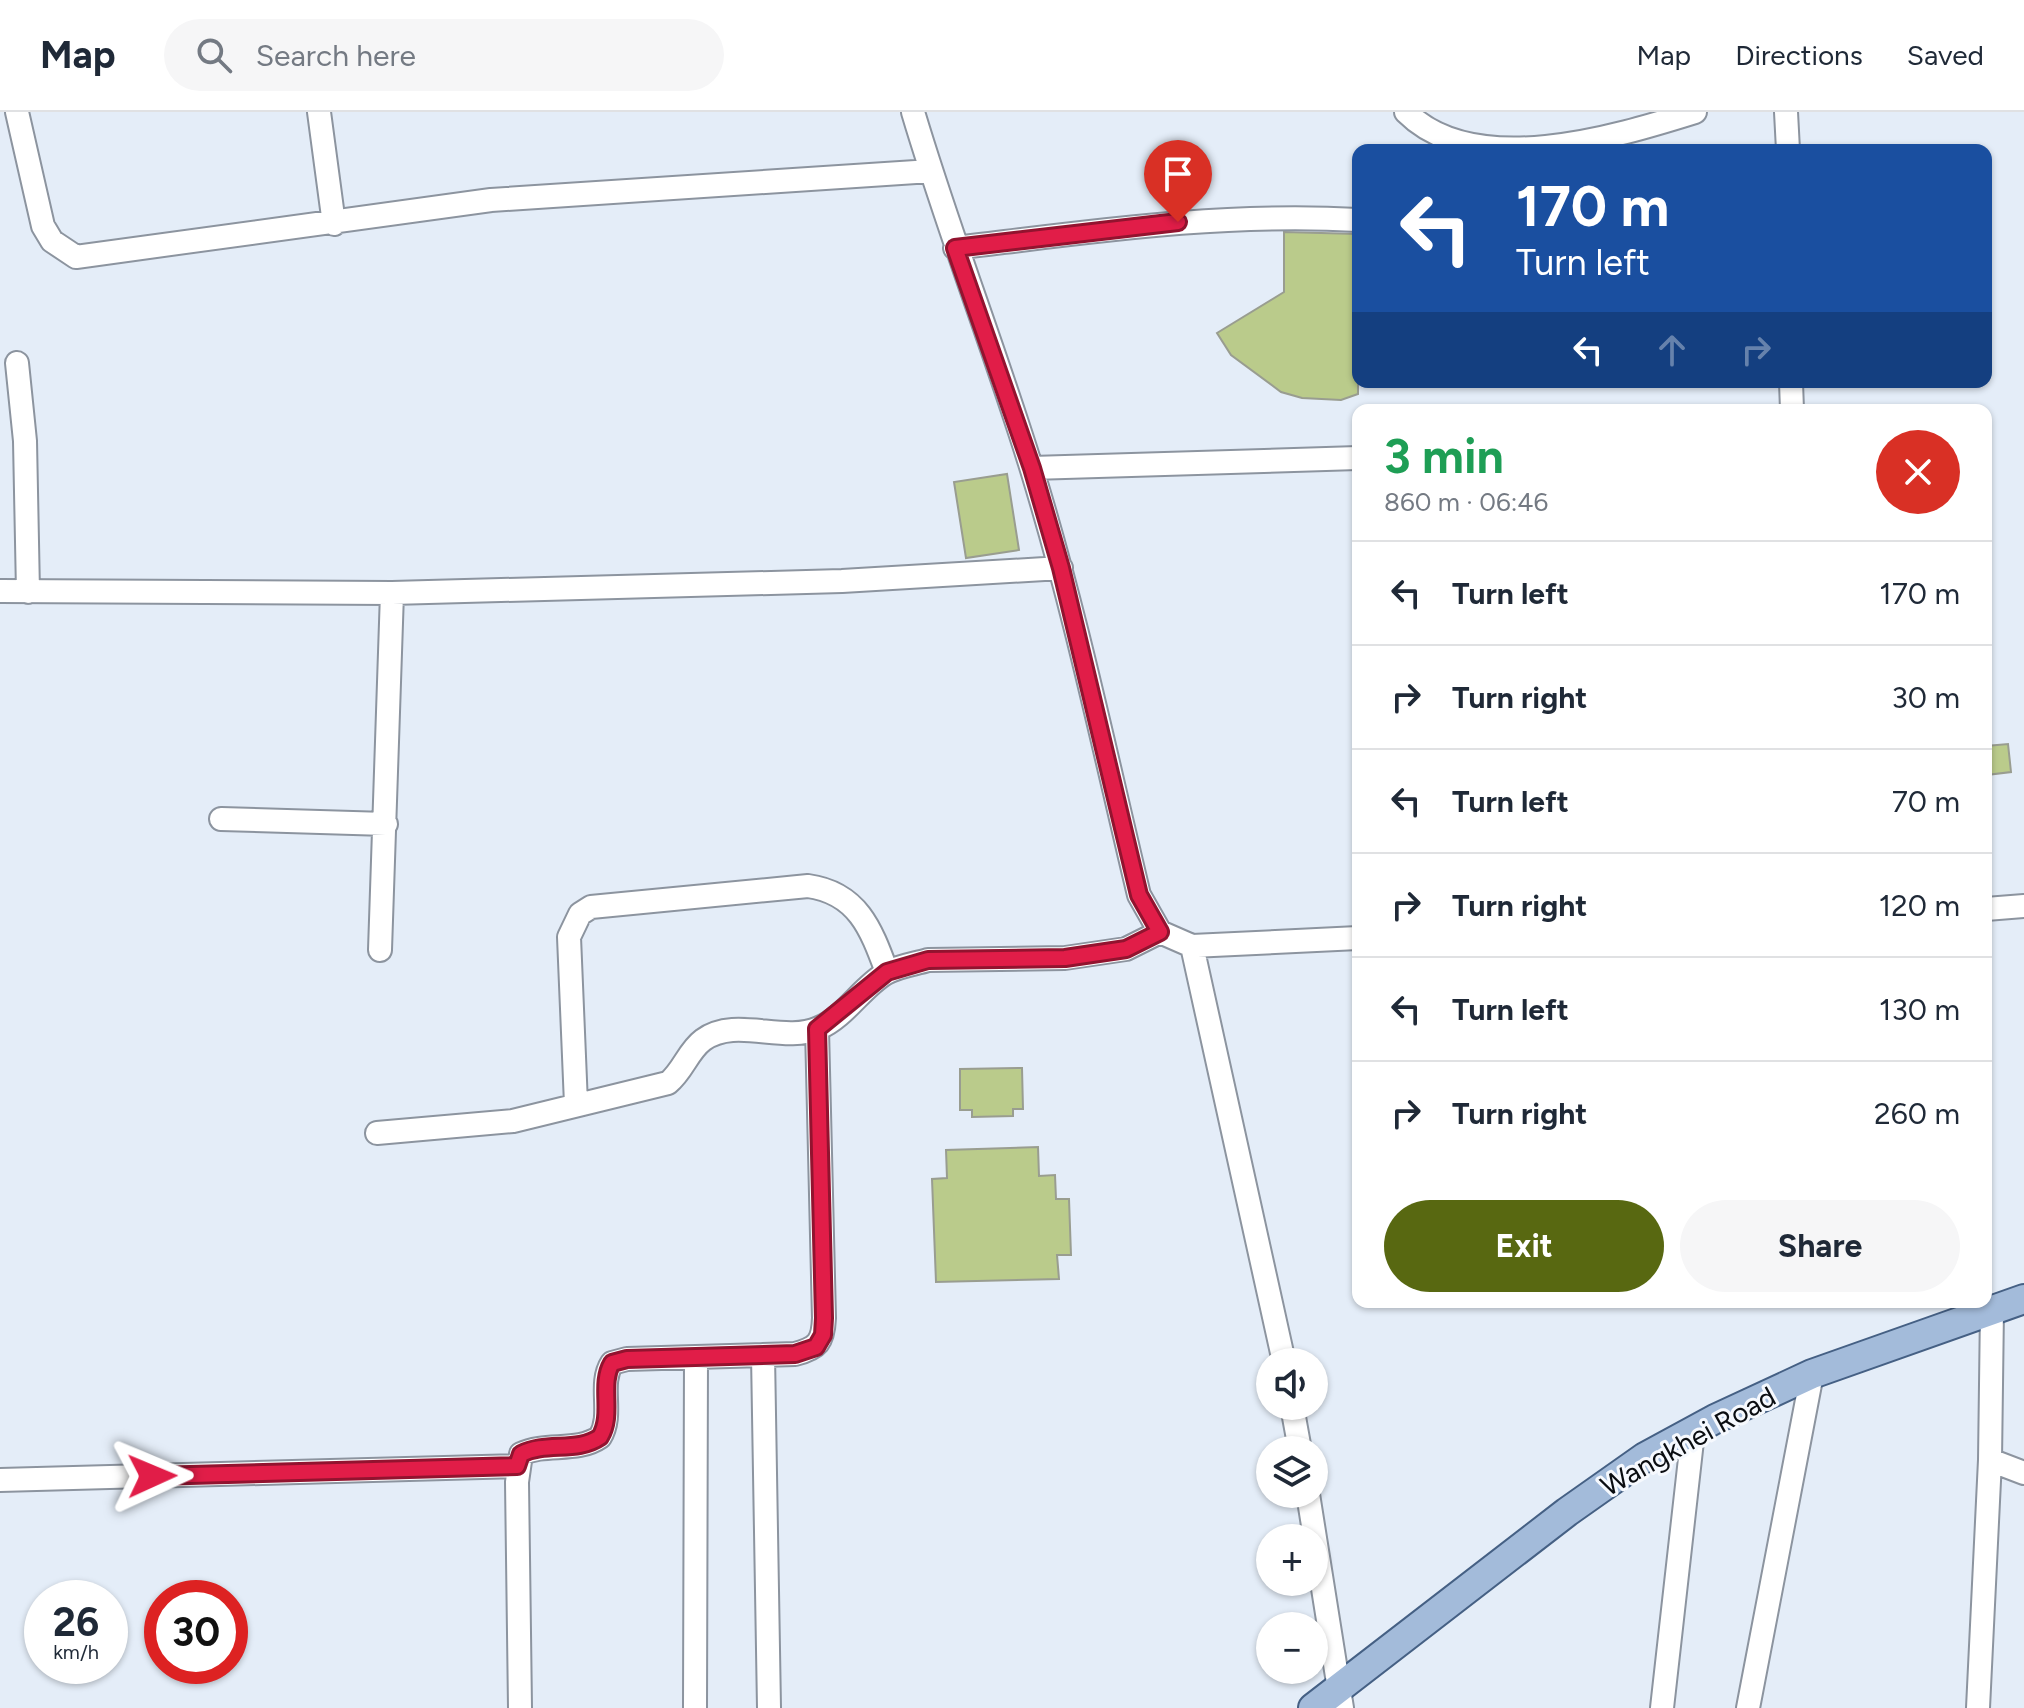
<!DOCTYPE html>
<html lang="en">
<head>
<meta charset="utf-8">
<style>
  body { margin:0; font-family:Figtree,sans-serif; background:#f6f6f7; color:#1f2937; height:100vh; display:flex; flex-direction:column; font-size:30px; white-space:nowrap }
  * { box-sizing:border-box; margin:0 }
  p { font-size:26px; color:#747a83 }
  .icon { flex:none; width:44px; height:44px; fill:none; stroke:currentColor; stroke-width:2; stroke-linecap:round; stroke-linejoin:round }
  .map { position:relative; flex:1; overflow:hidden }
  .side { position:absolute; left:1352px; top:292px; width:640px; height:904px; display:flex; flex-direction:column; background:#fff; border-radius:16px; box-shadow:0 2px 6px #0004 }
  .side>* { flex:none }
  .hud { position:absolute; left:1352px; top:32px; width:640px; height:244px; border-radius:16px; box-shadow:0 2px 6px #0004; background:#1a4fa0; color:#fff; overflow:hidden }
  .buttons { position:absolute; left:1256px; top:1236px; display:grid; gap:16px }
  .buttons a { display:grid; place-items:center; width:72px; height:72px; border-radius:50%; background:#fff; box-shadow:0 2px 6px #0004; font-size:40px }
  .speed { position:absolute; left:24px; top:1468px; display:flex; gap:16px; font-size:40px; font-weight:700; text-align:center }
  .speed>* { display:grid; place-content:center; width:104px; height:104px; border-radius:50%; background:#fff; box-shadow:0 2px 6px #0004; line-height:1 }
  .speed small { font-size:20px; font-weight:400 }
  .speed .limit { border:12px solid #d22; background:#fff; color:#111 }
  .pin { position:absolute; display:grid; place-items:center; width:68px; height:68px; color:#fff; margin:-82px -34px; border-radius:50% 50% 50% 0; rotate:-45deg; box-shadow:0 0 8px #0007 }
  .pin .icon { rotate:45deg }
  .me { position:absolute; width:88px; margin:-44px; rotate:89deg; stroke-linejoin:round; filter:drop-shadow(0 0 6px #0008) }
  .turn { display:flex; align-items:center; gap:28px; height:168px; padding:0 32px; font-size:36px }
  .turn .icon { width:104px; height:104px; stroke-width:2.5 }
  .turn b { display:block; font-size:56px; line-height:68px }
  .lanes { display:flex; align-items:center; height:76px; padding:0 32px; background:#0003; justify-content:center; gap:40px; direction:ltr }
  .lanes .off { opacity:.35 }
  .round { display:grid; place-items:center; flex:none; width:84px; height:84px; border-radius:42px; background:#f6f6f7 }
  .headline { display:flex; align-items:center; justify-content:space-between; height:136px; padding:0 32px }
  h1 { font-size:48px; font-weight:700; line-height:60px; color:#1e9e55 }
  .action { display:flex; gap:16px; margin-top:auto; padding:16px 32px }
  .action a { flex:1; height:92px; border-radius:48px; background:#586811; color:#fff; font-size:32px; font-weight:700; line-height:92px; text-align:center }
  .action a+a { background:#f6f6f7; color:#1f2937 }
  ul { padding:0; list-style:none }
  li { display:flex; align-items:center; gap:24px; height:104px; padding:0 32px; border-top:2px solid #e0e1e3 }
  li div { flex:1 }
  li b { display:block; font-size:30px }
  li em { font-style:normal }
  header { display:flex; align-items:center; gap:48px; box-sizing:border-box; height:112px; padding:0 40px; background:#fff; border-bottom:2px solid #e0e1e3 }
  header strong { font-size:38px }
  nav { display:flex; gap:44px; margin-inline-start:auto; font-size:28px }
  .search { width:560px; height:72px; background:#f6f6f7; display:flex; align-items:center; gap:20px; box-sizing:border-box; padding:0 28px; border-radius:44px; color:#747a83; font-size:30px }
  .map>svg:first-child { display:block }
</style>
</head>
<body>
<header>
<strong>Map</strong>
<div class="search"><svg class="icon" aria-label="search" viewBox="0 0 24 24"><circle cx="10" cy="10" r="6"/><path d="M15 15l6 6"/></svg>Search here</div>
<nav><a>Map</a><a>Directions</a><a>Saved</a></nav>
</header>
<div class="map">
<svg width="2024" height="1596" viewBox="0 0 2024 1596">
  <rect width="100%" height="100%" fill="#e4edf8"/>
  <path fill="#bacb8b" stroke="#999d90" stroke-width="2" d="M1284,120L1358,122V282L1341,288L1302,286L1281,280L1231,243L1217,221L1284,180Z
    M1007,362L1019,438L966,446L954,370Z
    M2008,632L2011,660L1986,663V634Z
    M1022,956L1023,997H1013V1004L972,1005V998H960V957Z
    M1038,1035L1039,1064L1055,1063L1056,1087H1069L1071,1143H1057L1059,1167L936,1170L932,1067L947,1066L946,1038Z"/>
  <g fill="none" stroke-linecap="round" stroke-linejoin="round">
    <g stroke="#8c949f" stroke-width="26">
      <path id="minor" d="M17,0L43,114L52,129L76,145L491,88L931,59
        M319,0L334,112
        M913,0C949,121 995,238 1032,358C1075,498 1105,641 1139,783L1160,820L1192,834L1358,826
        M1406,0C1474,68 1615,25 1695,0
        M1786,0L1788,38
        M955,136C1089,120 1223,100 1358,108
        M17,251L25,329L28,480
        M1791,270L1792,298
        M1032,356L1358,346
        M0,479L392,481L842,469L1061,456
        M221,707L386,712
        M1986,797L2024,794
        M1192,834L1284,1250
        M380,838L392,481
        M576,992L569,825L580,802L591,795L808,774C858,781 871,817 887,860
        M377,1021L513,1009L668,971C683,959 688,939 703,928C736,904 783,932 819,916C845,905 862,875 886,861C898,854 915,852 928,848L1065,846L1126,837L1160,820
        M763,1243L769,1596
        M1292,1294L1300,1338
        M1990,1348L2024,1361
        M0,1368L517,1354
        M1308,1382L1342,1596
        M520,1596L517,1370L521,1342C546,1330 577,1341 600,1325C614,1302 598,1273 612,1251L627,1247L795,1242C818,1236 823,1230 824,1206L817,917
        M695,1596L696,1245
        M1662,1596L1693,1320
        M1748,1596L1812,1262
        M1978,1596L1990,1348L1992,1197"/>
    </g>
    <g stroke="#456084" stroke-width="32">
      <path id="major" d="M1313,1596L1567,1400L1645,1345L1715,1307L1812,1262L2024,1187"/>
    </g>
    <use href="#minor" stroke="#fff" stroke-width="22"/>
    <use href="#major" stroke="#a3bbda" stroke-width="28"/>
  </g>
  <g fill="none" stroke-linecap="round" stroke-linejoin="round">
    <g stroke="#92132f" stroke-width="20">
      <path id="route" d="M152,1364L517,1354L521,1342C546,1329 577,1341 600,1325C614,1302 599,1273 612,1251L627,1247L795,1242L816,1235L823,1223L824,1206L817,917L887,860L928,848L1065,846L1126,837L1160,820L1139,783L1061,456L1032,356L955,136L1178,110"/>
    </g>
    <use href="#route" stroke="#e11d48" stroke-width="14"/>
  </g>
  <g text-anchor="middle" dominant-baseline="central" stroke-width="6" stroke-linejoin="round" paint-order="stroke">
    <g font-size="28" fill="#0a0d11" stroke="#f6f9fe">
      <text transform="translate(1688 1329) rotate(-29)">Wangkhei Road</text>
    </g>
  </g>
</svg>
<div class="buttons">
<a><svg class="icon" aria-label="sound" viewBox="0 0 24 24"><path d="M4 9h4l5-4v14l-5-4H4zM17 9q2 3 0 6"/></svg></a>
<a><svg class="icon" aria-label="layers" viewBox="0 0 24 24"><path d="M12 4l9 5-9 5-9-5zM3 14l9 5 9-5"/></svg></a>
<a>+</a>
<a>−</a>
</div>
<div class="speed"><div>26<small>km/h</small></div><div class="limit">30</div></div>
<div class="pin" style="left:1178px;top:110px;background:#d93025"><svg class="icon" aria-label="arrive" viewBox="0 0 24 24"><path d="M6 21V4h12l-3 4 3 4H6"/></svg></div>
<svg class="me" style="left:152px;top:1364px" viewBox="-20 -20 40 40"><path d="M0-17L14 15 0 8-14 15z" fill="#e11d48" stroke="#fff" stroke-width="4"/></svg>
<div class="hud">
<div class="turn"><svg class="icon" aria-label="left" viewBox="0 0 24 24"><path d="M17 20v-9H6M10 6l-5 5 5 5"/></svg><div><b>170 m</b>Turn left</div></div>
<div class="lanes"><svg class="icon" aria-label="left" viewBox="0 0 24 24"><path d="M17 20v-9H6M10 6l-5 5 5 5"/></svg><svg class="icon off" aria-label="ahead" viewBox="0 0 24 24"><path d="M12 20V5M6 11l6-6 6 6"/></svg><svg class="icon off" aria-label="right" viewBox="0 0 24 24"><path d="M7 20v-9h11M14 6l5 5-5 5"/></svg></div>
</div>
<section class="side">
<div class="headline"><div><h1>3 min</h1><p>860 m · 06:46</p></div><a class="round" style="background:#d93025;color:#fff"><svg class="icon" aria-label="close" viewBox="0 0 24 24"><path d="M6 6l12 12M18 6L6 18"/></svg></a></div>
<ul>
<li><svg class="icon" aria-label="left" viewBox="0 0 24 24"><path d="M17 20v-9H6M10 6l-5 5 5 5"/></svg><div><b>Turn left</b></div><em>170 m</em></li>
<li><svg class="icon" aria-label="right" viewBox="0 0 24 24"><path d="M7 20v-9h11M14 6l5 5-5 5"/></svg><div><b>Turn right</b></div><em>30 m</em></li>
<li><svg class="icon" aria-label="left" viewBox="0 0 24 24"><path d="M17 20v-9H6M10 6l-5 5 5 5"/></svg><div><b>Turn left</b></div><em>70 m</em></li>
<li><svg class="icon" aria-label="right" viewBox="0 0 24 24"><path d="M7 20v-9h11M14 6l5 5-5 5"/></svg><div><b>Turn right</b></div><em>120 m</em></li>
<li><svg class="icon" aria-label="left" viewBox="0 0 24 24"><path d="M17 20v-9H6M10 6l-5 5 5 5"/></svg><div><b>Turn left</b></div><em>130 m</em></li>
<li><svg class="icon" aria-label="right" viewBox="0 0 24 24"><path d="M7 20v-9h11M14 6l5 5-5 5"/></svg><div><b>Turn right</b></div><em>260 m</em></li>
</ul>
<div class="action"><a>Exit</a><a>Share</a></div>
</section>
</div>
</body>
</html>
